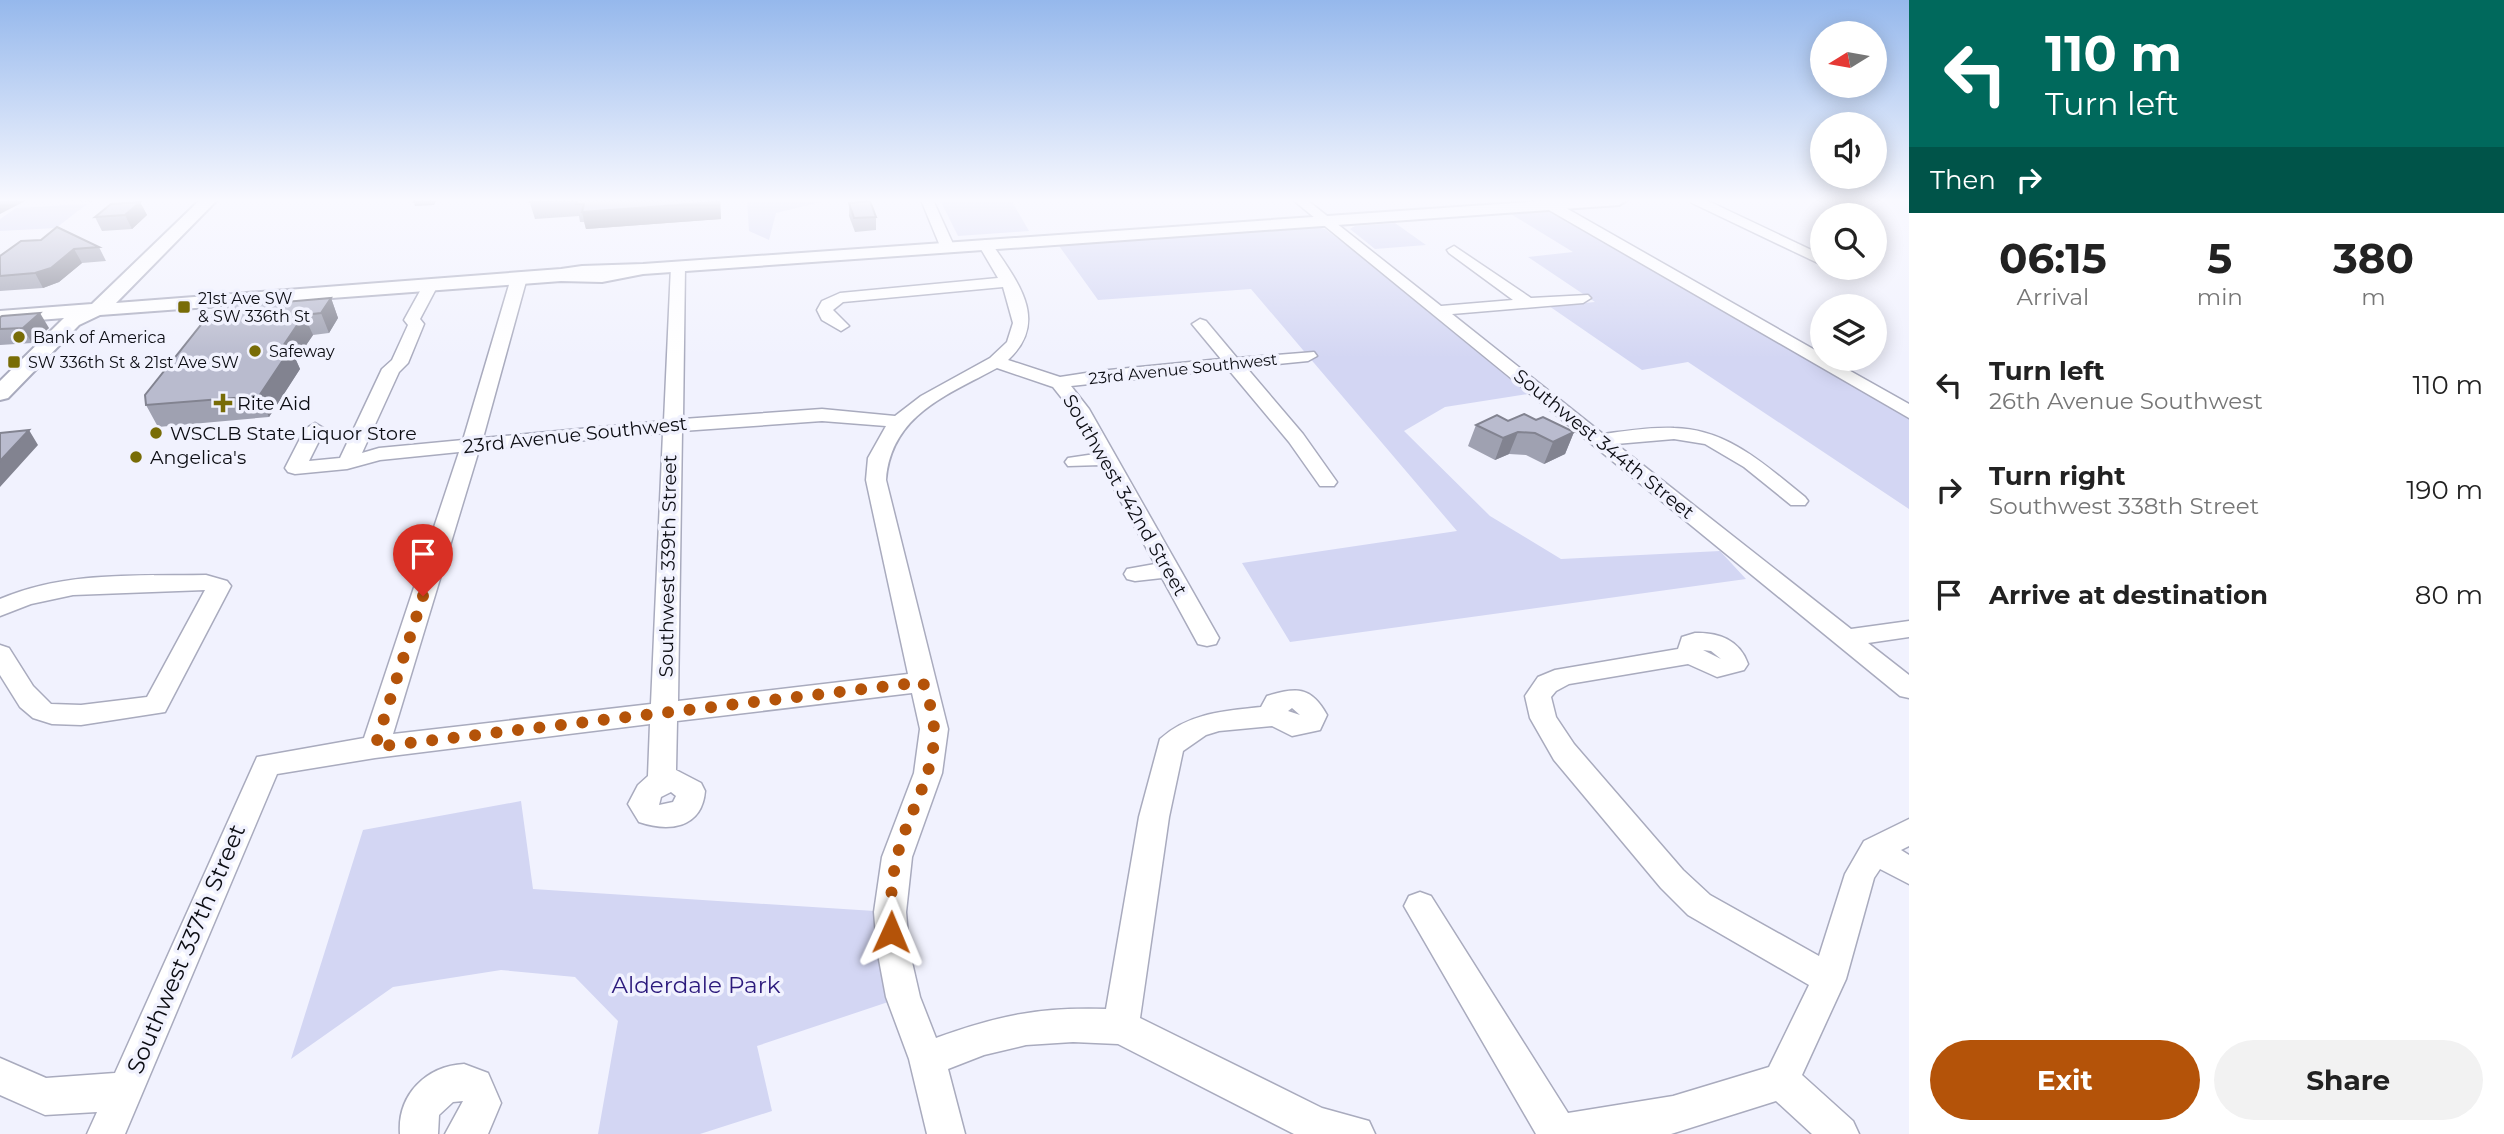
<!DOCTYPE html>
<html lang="en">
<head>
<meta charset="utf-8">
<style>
  body { margin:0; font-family:Montserrat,sans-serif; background:#f2f2f2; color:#222; height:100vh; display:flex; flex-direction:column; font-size:26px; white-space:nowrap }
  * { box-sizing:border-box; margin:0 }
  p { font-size:23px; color:#767676 }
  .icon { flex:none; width:38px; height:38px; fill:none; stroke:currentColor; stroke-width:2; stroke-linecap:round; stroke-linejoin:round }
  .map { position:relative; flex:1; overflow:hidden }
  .details { display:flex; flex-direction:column; background:#fff; width:595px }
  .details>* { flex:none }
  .hud { background:#00695c; color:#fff; overflow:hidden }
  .needle { width:46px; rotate:259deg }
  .buttons { position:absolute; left:1810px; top:21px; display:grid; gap:14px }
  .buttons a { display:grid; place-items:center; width:77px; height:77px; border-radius:50%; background:#fff; box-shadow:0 4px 18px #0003; font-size:35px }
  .pin { position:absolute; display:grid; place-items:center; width:60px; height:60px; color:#fff; margin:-72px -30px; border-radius:50% 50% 50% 0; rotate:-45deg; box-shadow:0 0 7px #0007 }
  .pin .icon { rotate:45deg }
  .me { position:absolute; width:77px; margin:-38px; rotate:1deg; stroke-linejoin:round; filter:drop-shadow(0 0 5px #0008) }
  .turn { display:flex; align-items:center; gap:24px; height:147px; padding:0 21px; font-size:32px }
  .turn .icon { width:91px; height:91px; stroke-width:2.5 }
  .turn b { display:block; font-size:49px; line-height:60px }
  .then { display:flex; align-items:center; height:66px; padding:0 21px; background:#0003; gap:14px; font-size:26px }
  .eta { display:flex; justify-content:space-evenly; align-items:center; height:119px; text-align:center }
  .eta b { font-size:42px; font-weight:700; line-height:49px }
  .button { display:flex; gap:14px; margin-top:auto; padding:14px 21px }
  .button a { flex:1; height:80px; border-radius:42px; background:#b45309; color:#fff; font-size:28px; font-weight:700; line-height:80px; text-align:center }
  .button a+a { background:#f2f2f2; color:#222 }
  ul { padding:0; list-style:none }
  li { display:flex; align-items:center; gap:21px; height:105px; padding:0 21px }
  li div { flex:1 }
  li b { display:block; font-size:26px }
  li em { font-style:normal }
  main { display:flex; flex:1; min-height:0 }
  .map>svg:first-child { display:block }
</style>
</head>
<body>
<main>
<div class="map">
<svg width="1909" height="1134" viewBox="0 0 1909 1134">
  <rect width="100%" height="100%" fill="#f1f2fe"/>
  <path fill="#d3d6f3" d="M747,200H829L776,213L769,240L749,231Z
    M940,200H1011L1029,231L958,236Z
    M87,204L56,228L0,231V219L16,208Z
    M1554,208L1909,412V509L1688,362L1642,370L1549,306L1595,302L1528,257L1573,252L1506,211Z
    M1395,223L1426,245L1375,249L1350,229L1355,226Z
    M1309,225L1325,229L1349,247L1528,394L1445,407L1404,431L1490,516L1561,559L1720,551L1746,579L1290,642L1242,563L1457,531L1251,289L1098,300L1057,243Z
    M521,801L533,889L890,912L903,997L757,1046L772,1111L700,1134H598L618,1021L575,977L501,970L393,987L291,1059L363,830Z"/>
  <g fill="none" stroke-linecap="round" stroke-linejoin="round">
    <g stroke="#a9abbe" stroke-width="3">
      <path id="minor" d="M921,200H933L954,246L952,249L947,250L940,246Z
        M1293,200H1307L1441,306L1513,300L1449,253L1447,250L1454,246L1531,298L1588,295L1591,298L1583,303L1452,314L1603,434C1627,431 1650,427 1674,428C1728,429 1765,465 1805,497L1808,501L1805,505H1791L1744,467L1705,444L1674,439L1616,444L1851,629L1909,621V637L1868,643L1909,675V698L1900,696Z
        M1542,200H1552L1822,354V359H1829L1909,404V418L1542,206Z
        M1691,200H1706L1822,255V265L1692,203Z
        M985,240L990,241C1016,280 1051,320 1008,360L1060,377L1099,371L1221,359L1192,324L1200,319L1206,321L1237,358L1314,352L1317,356L1308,361L1246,367L1303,434L1337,482L1334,486H1320L1289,442L1228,369L1071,386L1089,409L1219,638L1216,644L1207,646L1198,644L1162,578L1135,581L1127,579L1124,574L1127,569L1155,564L1101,465L1068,466L1065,462L1068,458L1095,454L1072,411L1053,387L997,368C947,395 891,415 886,480L948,729L942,773L912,857L906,912L909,949L920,997L936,1038C1000,1015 1039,1007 1106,1009L1139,817L1160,739C1189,713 1224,711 1261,707L1267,696C1296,687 1311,686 1327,715L1320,730L1292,736L1272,726L1219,731L1206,735L1183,751L1169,817L1140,1018L1322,1108L1369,1121L1375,1134H1294L1118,1044L1073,1042L1026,1045L984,1055L948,1069L965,1134H927L909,1059L886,997L877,949L874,912L882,857L914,773L920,729L912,693L677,721L676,770L701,783L705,791C702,829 668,832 639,822L628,804L638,785L648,776L650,724L375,758L277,774L125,1134H87L97,1112L45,1115L0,1095V1058L46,1078L115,1073L257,757L364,738L459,452L380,460L347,469L295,474L288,472L285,468L305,429L315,423L325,429L309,461L340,458L382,369L392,360L408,325L404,320L425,282H435L438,285L420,319L424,324L408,363L399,372L362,453L379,448L463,440L511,278L519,273L527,278L483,438L664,421L671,266L678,262L685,266L683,419L822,409L895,416L921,396L990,358L1007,342L1013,323L1003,287L843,302L833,310L849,326L841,331L822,320L817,310L822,301L840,293L998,278L978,244ZM822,421L886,426L868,458L866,480L908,674L678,701L682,431ZM663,433L651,704L393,734L479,450ZM1292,708L1300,715L1288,711ZM671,792L676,796L673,802L659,805L661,797Z
        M206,575L227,581L231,586L165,712L81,725L52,724L33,718L20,707L0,675V645L9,648L33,686L51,704L81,705L147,697L205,590L73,595L31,604L0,616V599C65,571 137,576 206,575Z
        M1695,633C1718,632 1740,640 1748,664L1744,670L1717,677L1688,664L1569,684L1556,691L1551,697L1556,717L1574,744L1683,870L1710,895L1819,956L1845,874L1864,841L1909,819V846L1901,850L1909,855V884L1880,869L1874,878L1846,979L1802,1075L1853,1121L1859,1134H1812L1776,1101L1671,1134H1536L1404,906L1409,896L1420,892L1431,896L1568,1113L1673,1096L1769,1067L1809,985L1688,915L1661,888L1554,760L1530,718L1525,696L1538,677L1555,670L1678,649L1682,637ZM1703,650L1711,651L1721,659Z
        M464,1064L488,1073L501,1103L488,1134H445L463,1101L453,1102L439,1115L438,1134H400C397,1095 426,1066 464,1064Z"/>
    </g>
    <g stroke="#a9abbe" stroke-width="4">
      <path id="major" d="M200,200H217L116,303L561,269L582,266L643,264L1557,200H1627L1619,205L643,274L602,282L561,281L100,315L79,325L8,398L0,400V381L64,318L0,323V311L92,304Z"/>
    </g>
    <use href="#minor" fill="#fff" fill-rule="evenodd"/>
    <use href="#major" fill="#fff" fill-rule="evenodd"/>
  </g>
  <path fill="#9fa1b1" d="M47,200H97L92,202Z
    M529,200H720L721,219L586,229L584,222H580L579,216L535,219Z
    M140,202L147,215L132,229L102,231L95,217Z
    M849,203L876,217V230L855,232L849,216Z
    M21,241L99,247L106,261L82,263L59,282L43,288L0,291V256Z
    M331,298L338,318L329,333L313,335L296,360L300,369L269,417L158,427L146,405L286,302Z
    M0,317L49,328L32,343L0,345Z
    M1536,420L1574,432L1565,454L1544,464L1526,455L1509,454L1495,460L1468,446L1476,425Z"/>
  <path fill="#828390" d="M3,200H27L0,214V201Z
    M433,200H437L434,205L415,206L414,202Z
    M720,200L721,219L586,229L582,212Z
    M140,202L147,215L132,229L125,215Z
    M74,249L82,263L59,282L43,288L35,273Z
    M331,298L338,318L329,333L321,313Z
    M40,313L49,328L32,343L23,328Z
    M304,315L313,335L296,360L300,369L269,417L259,396L281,349Z
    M29,430L38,445L0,487V461Z
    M1518,432L1509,454L1495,460L1503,438Z
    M1574,432L1565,454L1544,464L1553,442Z"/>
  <path fill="#b9bbce" stroke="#828390" stroke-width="2" d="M415,200H433V201L414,202Z
    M531,200H568L530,202Z
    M577,200H718V202L582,212L584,204H576Z
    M870,201L876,217L854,218L849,203Z
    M140,202L125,215L95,217L111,204Z
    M57,227L99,247L74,249L51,268L35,273L0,276V256L21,241L41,240Z
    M284,297L285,302L331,298L321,313L304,315L281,349L291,348L259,396L146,405L145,395L208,316L213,315L225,301Z
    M40,313L23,328L0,329V317L2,316Z
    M1524,414L1536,420L1543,417L1574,432L1553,442L1535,433L1518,432L1503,438L1476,425L1497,415L1508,421Z
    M29,430L0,461V433Z"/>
  <linearGradient id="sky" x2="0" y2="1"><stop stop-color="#95b8ec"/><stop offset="0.56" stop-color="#f9f9ff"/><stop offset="1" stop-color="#f9f9ff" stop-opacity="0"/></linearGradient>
  <rect width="1909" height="358" fill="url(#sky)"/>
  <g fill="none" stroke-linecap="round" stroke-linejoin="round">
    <path stroke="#b45309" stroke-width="12" stroke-dasharray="0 21.6" d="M423,596L375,747L923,682C928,697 933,712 934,729C936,774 907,814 897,857C891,881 890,908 891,932"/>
  </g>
  <g fill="#786c07" stroke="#f1f2fe" stroke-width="2.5">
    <rect x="177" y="300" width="14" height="14" rx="3.5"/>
    <circle cx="19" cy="337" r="7"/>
    <circle cx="255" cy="351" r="7"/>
    <rect x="7" y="355" width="14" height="14" rx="3.5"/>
    <path d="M219.5 392.5h7v7h7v7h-7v7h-7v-7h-7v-7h7z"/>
    <circle cx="156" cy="433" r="7"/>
    <circle cx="136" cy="457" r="7"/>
  </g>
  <g text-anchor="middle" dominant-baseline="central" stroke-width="7" stroke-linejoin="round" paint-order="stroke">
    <g font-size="16" fill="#0c0d13" stroke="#f1f2fe" text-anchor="start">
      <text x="198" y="298">21st Ave SW<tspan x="198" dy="18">&amp; SW 336th St</tspan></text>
      <text x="33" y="337">Bank of America</text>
      <text x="269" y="351">Safeway</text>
      <text x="28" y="362">SW 336th St &amp; 21st Ave SW</text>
    </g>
    <g font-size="16" fill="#0c0d13" stroke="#f1f2fe">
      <text transform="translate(1183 369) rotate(-6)">23rd Avenue Southwest</text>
    </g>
    <g font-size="19" fill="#0c0d13" stroke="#f1f2fe" text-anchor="start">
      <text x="237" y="403">Rite Aid</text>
      <text x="170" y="433">WSCLB State Liquor Store</text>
      <text x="150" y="457">Angelica's</text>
    </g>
    <g font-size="19" fill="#0c0d13" stroke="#f1f2fe">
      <text transform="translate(575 435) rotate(-6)">23rd Avenue Southwest</text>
      <text transform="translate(1604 444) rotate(39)">Southwest 344th Street</text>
      <text transform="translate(1125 495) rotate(60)">Southwest 342nd Street</text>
      <text transform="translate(668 566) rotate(-89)">Southwest 339th Street</text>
    </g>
    <g font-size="23" fill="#0c0d13" stroke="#f1f2fe">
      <text transform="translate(186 949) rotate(-67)">Southwest 337th Street</text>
    </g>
    <g font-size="23" fill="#2c1a7c" stroke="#f1f2fe">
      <text x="696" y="985">Alderdale Park</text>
    </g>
  </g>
</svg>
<div class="buttons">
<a><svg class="needle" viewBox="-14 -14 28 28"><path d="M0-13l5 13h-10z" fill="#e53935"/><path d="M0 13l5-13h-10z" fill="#767676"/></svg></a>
<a><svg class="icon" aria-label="sound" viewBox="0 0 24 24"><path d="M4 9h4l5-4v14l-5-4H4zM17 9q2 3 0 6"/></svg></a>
<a><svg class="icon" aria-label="search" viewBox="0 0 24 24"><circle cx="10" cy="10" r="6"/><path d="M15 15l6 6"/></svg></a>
<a><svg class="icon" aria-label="layers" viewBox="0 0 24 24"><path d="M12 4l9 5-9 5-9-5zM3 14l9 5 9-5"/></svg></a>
</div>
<div class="pin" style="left:423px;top:596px;background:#d93025"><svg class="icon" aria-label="arrive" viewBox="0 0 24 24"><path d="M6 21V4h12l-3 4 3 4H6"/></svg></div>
<svg class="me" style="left:891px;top:932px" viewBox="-20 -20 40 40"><path d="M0-17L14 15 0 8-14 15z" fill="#b45309" stroke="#fff" stroke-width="4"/></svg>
</div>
<section class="details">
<div class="hud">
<div class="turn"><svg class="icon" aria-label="left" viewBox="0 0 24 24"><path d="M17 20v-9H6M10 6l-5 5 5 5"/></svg><div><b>110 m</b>Turn left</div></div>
<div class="then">Then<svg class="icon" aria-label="right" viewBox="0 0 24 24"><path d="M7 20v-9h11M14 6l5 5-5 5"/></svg></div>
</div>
<div class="eta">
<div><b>06:15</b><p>Arrival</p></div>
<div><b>5</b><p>min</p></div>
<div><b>380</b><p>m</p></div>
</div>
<ul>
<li><svg class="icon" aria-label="left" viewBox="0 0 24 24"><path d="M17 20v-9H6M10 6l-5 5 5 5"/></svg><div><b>Turn left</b><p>26th Avenue Southwest</p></div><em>110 m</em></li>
<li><svg class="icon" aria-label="right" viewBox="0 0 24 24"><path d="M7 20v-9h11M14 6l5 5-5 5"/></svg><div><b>Turn right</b><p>Southwest 338th Street</p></div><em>190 m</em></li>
<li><svg class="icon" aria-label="arrive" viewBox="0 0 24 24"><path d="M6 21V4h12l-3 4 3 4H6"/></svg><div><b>Arrive at destination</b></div><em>80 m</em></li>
</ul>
<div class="button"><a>Exit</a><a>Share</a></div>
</section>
</main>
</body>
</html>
